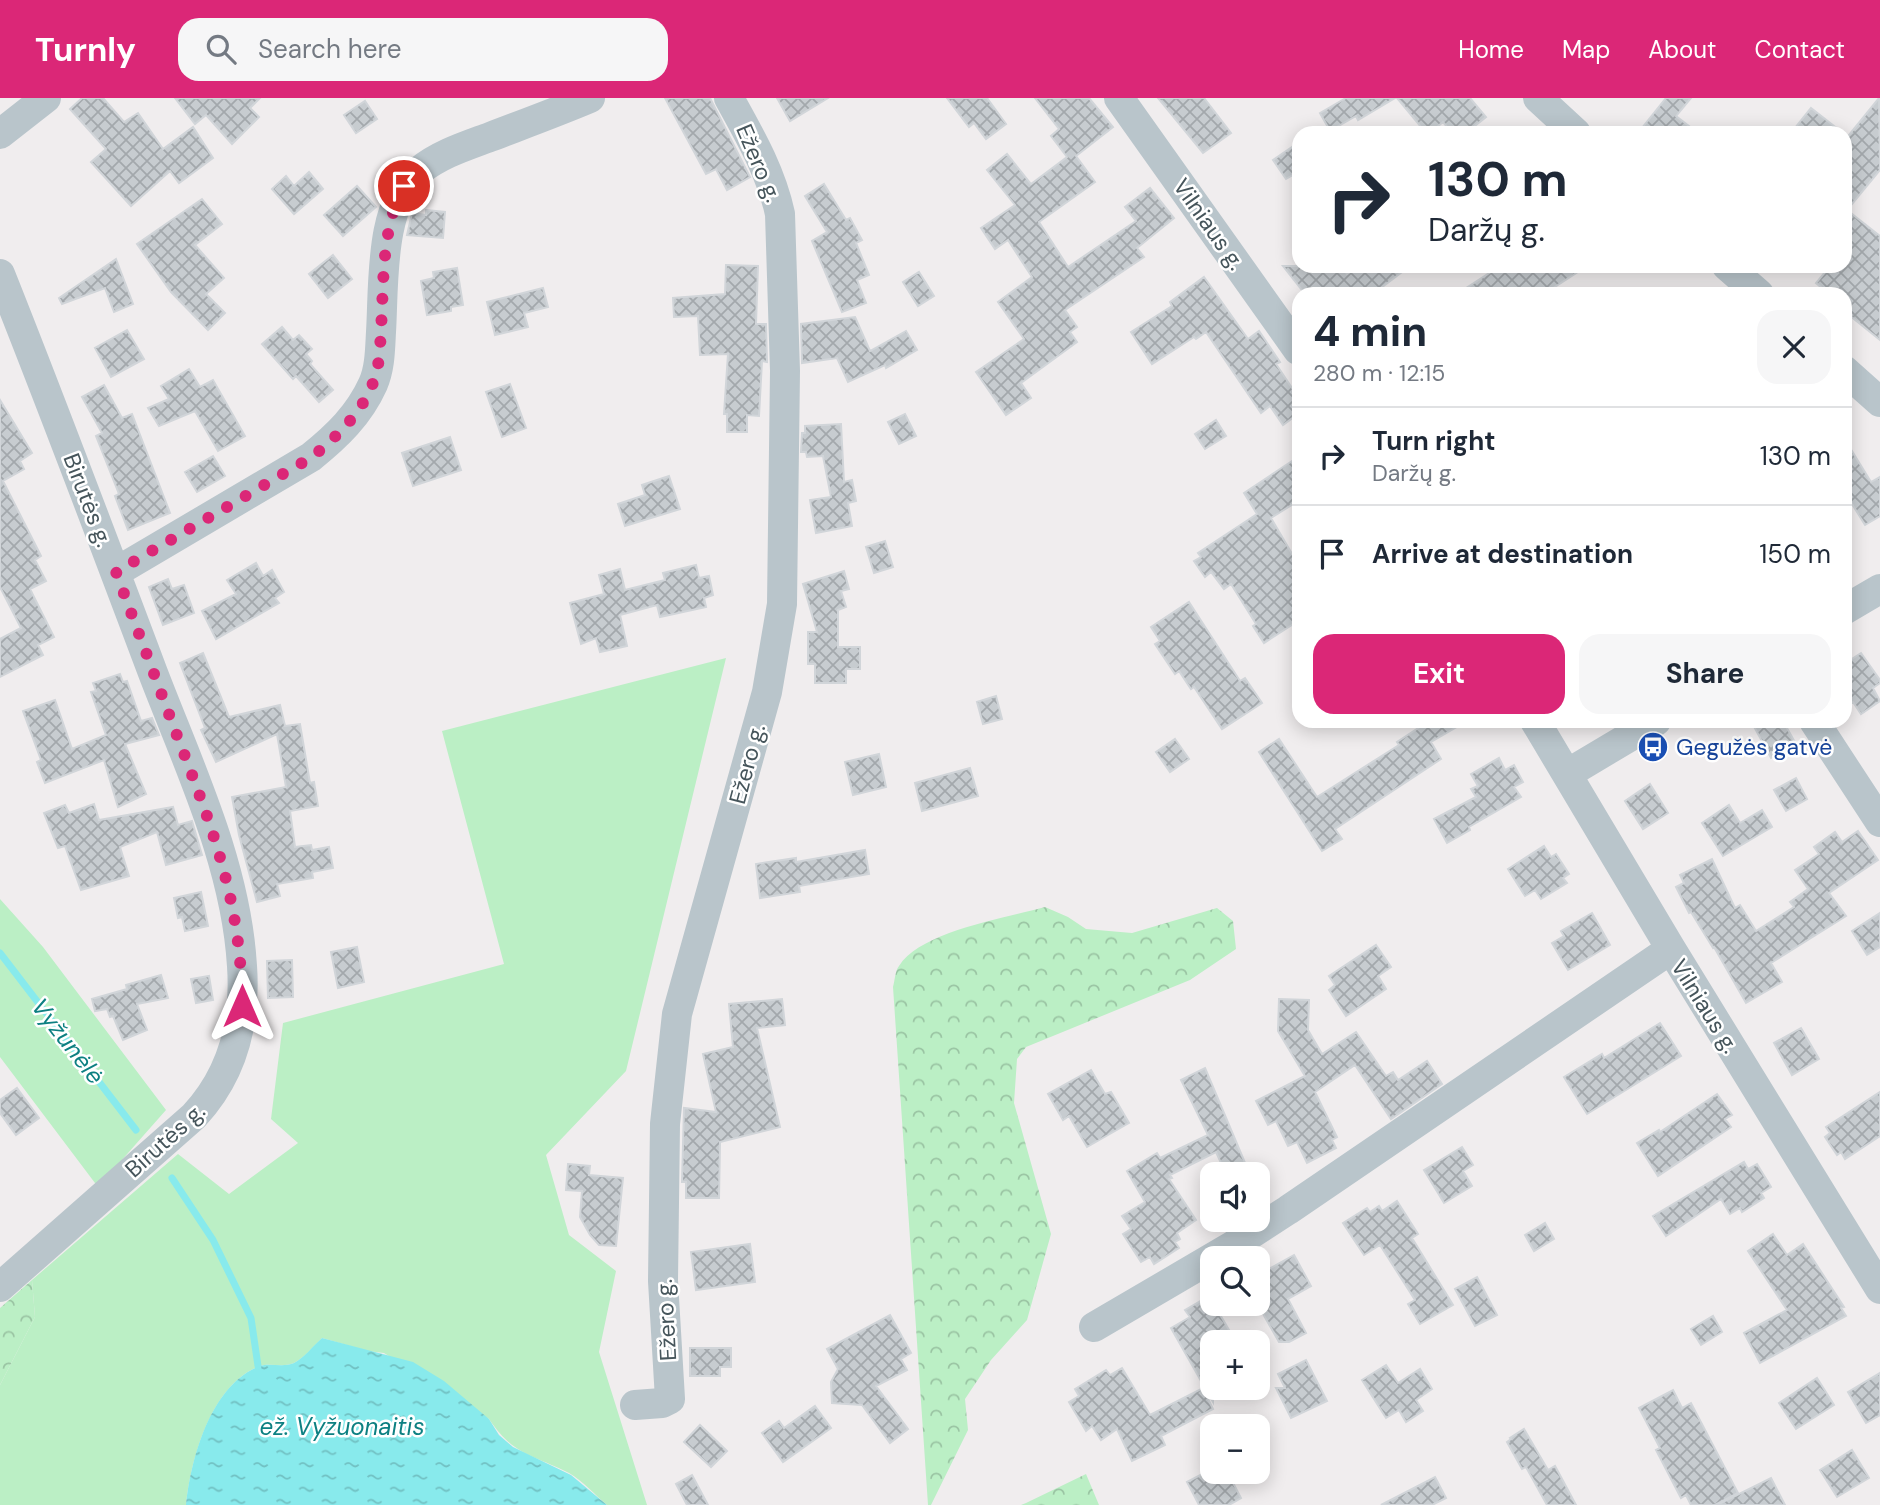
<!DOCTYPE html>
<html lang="en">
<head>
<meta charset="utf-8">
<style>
  body { margin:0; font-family:"DM Sans",sans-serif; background:#f6f6f7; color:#1f2937; height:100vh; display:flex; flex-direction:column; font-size:26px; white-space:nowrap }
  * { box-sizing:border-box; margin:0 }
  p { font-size:23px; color:#747a83 }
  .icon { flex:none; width:38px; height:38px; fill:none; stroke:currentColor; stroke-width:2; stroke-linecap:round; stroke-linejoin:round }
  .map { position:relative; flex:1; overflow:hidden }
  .drawer { position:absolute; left:1292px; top:189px; width:560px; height:441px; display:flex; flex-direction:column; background:#fff; border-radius:21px; box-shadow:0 4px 18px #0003 }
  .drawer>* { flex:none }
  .banner { position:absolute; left:1292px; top:28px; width:560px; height:147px; border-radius:21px; box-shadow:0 4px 18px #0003; background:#fff; color:#1f2937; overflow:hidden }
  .fabs { position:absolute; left:1200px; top:1064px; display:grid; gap:14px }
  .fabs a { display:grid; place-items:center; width:70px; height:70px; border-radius:14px; background:#fff; box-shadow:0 4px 18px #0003; font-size:35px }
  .pin { position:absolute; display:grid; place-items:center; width:60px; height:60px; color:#fff; margin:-30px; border:4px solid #fff; border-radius:50%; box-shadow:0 2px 7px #0007 }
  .me { position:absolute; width:77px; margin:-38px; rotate:0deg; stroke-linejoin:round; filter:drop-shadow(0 0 5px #0008) }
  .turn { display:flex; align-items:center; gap:24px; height:147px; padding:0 21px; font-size:32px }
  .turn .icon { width:91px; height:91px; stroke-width:2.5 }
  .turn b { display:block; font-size:49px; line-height:60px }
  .round { display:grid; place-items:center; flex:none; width:74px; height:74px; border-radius:21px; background:#f6f6f7 }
  .summary { display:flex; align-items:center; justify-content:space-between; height:119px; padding:0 21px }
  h1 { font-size:42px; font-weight:700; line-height:52px }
  .cta { display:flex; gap:14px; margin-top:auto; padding:14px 21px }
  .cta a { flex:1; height:80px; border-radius:21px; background:#db2777; color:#fff; font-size:28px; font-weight:700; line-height:80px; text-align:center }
  .cta a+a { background:#f6f6f7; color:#1f2937 }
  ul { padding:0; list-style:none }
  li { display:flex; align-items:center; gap:21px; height:98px; padding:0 21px; border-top:2px solid #e0e1e3 }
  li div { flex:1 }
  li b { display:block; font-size:26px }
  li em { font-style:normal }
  header { display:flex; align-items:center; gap:42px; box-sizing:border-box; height:98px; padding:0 35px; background:#db2777; color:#fff }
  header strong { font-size:33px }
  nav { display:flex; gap:38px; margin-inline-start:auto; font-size:24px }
  .search { width:490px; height:63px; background:#f6f6f7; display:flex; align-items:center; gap:18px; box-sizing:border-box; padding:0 24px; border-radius:21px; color:#747a83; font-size:26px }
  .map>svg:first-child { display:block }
</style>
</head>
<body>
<header>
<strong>Turnly</strong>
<div class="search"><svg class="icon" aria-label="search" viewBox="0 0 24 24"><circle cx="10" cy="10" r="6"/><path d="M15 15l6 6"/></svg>Search here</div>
<nav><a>Home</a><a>Map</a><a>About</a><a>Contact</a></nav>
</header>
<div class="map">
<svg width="1880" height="1407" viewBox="0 0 1880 1407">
  <defs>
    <pattern id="forest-crowns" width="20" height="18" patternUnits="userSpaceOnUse" patternTransform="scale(1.75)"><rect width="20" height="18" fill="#bbefc5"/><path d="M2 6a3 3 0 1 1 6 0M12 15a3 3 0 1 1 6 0" fill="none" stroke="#9ac4a3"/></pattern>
    <pattern id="water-ripples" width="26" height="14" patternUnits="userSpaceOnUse" patternTransform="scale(1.75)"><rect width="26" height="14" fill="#88eaec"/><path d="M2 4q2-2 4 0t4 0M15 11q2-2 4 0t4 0" fill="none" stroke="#71c0c2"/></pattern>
    <pattern id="building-cross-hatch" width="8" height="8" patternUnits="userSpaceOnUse" patternTransform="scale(1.75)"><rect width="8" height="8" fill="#c7ccd0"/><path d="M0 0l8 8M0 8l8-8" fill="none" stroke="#a3a8ac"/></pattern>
  </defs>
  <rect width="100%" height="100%" fill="#f0edee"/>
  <path fill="#bbefc5" d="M726,560L626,973L546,1057L569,1137L616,1173L599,1254L647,1407H607C595,1397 583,1383 569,1375C532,1356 514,1358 489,1321L384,1255L368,1253L322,1240C314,1248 304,1260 294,1265C283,1270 268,1264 257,1269C210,1290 191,1361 186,1407H0V1287L35,1219L32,1182L178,1056L229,1096L298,1045L271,1021L283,925L504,866L442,633Z
    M0,801L43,849L166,1012L98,1089L0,959Z"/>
  <path fill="url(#forest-crowns)" d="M1045,809L1068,819L1086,831L1132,835L1217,810L1233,823L1236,851L1190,882L1026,949L1017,961L1014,1005L1051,1136L1027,1222L991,1262L965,1301L968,1332L931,1407H928L893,889C895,882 895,873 899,868C921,833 1006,820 1045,809Z
    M32,1182L35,1219L0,1287V1210Z
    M1086,1376L1099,1407H1021L1026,1405Z"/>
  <path fill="url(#water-ripples)" d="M322,1240L413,1264L444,1283L489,1321L499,1337L513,1349L571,1377L607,1407H186C191,1360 210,1290 257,1269C268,1264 283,1270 294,1265C304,1260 313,1248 322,1240Z"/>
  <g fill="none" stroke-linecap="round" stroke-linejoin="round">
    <path stroke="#88eaec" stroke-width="7" d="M0,855L136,1032
      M172,1080L213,1142L251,1220L258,1268"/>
  </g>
  <path fill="url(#building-cross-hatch)" stroke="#d1d5d9" stroke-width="2" d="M82,0H103L124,24L138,15L163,51L193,29L213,60L179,85L170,73L131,108L91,64L106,51L70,11Z
    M175,0H260L250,10L259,19L232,46L206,17L195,26Z
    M665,0H710L750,79L727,92L716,71L706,76Z
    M777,0H828L790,23Z
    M947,0H987L1006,26L986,41L974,25L969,29Z
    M1035,0H1089L1113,29L1076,58L1095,84L1039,124L1068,169L1136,123L1125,109L1150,90L1174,120L1137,150L1144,159L1065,212L1077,229L1070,234L1077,244L1021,285L1031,300L1006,317L976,274L1024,241L998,204L1032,179L1008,142L995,151L981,130L1015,107L987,72L1007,56L1031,86L1067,59L1051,38L1059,31Z
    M1158,0H1204L1231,35L1203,55Z
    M1346,0H1395L1358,22L1356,18L1330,33L1320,15Z
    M1397,0H1470L1486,19L1466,35H1452L1443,24L1430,35H1426Z
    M1666,0H1691L1676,18L1698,35H1638Z
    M1879,0L1880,72L1847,112L1880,138V242L1844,213V196H1829L1816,185L1830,168H1844V43Z
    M365,3L377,21L356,35L344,17Z
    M1811,10L1843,35H1791Z
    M1298,45V74L1286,81L1273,62Z
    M309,74L323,91L294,116L272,91L286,78L294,88Z
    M824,86L846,122L850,120L862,142L856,145L869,177L857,182L866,205L842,214L812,143L827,134L805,98Z
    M357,88L376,109L343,138L324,117Z
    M202,101L222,126L195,147L224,180L206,196L225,215L208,232L171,194L137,146Z
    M426,112L445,114L443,140L407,137L412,115L426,117Z
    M333,157L352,181L328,200L309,176Z
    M116,161L133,206L114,214L105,190L62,206L59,200Z
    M726,167L758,168L756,226H766L767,264L762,263L759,318L747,317V334H727V316H724L728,256L700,257L698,218L674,219L673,200L725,196Z
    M1283,168H1341L1347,176L1358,168H1410L1373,196H1305Z
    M1500,168H1587L1544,196H1457Z
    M457,170L463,207L451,209V213L427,217L421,183L434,180L433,174Z
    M919,174L934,198L918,208L903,184Z
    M1204,179L1248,241L1259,233L1280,264L1276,266L1298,299V316L1283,327L1270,308L1261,315L1206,234L1196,241L1194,239L1152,266L1131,234L1172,208L1170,204Z
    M543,190L548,209L524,215L528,229L495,237L487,204Z
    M855,219L870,253L906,233L917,252L886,270L885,267L848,284L837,260L802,265L801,226Z
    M282,229L293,242L299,237L312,251L306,256L312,263L310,266L333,292L319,304L296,278L293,281L262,246Z
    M127,232L144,261L111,279L95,250Z
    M189,271L200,289L213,282L245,338L218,353L195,313L159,328L148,310L169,301L161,288Z
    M510,286L526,330L502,339L486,294Z
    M104,287L122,320L132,316L170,415L128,432L115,398L119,396L96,338L102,335L82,299Z
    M0,302L32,355L20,363L24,371L3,383L41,458L35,462L46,483L30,491L54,539L38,547L43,557L0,579V541L21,530L0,489Z
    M905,316L916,338L899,346L888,324Z
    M1216,322L1226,338L1205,351L1195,336Z
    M841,326L844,384L852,382L856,403L848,405L852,428L816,435L810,402L831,399L823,358L807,359L806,354H801L802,335H805V328Z
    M450,339L461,372L413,388L402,355Z
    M1844,340L1871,384L1880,379V418L1865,427L1844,393Z
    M213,358L225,378L197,394L185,374Z
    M1298,359V403L1271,420L1298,466V523L1264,545L1253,528L1256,526L1231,486L1224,491L1211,474L1205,479L1194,463L1201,459L1198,455L1257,416L1244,395Z
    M669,378L680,411L625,428L618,406L645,397L642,387Z
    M885,443L893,469L874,475L866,449Z
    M256,465L263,478L272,472L284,494L275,500L279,505L216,541L202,513L236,496L227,482Z
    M696,467L699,480L709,478L713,497L704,500L706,509L660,519L657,507L620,517L627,548L600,554L596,540L581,546L570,505L604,496L599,477L620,471L625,492L665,482L663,475Z
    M844,473L849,491L841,493L846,509L838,512V549H860V571H846V585H815V566H808V534H817L803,486Z
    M168,481L172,491L184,487L194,515L163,527L149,489Z
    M1189,504L1240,583L1245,580L1262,605L1222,631L1194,589L1191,591L1179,573L1175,576L1155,546L1160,543L1151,529Z
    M203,555L229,619L280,607L285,628L300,626L310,685L314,684L318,708L290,713L295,749L311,747L312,752L329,749L333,770L312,774L313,780L277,786L280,798L257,804L239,737L232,699L286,689L277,636L216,664L201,632L205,630L180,565Z
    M1861,555L1880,582V585L1873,590L1880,603L1861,616L1853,604L1844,609V566Z
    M120,576L123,584L127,583L141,623L152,620L159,637L125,646L146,696L118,709L104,662L45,685L37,664L41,662L23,613L55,602L72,651L106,637L91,594L96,593L93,585Z
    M996,598L1002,621L983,626L977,604Z
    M1429,623H1467L1431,644L1441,661L1335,731L1342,741L1322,753L1259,654L1279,641L1317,699L1399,647L1397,644Z
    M1751,623H1783L1796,646L1771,660Z
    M1175,641L1189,661L1170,674L1156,654Z
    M879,656L886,689L853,697L845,664Z
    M1499,660L1505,672L1514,667L1523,684L1514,689L1521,699L1469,729L1470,732L1447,745L1434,721L1476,699L1471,691L1478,688L1471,676Z
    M970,670L978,698L922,713L915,685Z
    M1796,680L1807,701L1786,713L1774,692Z
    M1650,686L1668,715L1643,731L1625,703Z
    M94,706L99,722L173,709L178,727L192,723L202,757L166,767L157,734L120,749L129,778L81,792L65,748L58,750L44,715L65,707L69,715Z
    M1729,707L1740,725L1762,712L1772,729L1723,758L1702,725Z
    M1858,733L1878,762L1829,795L1846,818L1771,865L1782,884L1746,905L1714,849L1713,850L1691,814L1689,815L1676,789L1684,785L1680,777L1712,761L1735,810L1740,807L1756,833L1794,809L1790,804L1808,791L1795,772L1819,756L1814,749L1835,734L1842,744Z
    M1544,748L1551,759L1556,756L1569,776L1563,780L1567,785L1541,801L1535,792L1525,798L1508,771Z
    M865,752L869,776L799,788L800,794L760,800L756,766L796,760V764Z
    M201,794L208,828L185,833L182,819L178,820L174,800Z
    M1592,815L1610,847L1568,872L1552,845L1564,838L1561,833Z
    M1880,815V849L1867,857L1852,833Z
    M1376,847L1391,869L1378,878L1386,891L1346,918L1329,892L1335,887L1329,878Z
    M357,849L364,884L338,890L331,854Z
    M292,862L293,899L268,900L267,863Z
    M161,877L168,900L137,906L147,932L123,942L113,918L110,919L107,911L95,913L92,901L127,891L126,887Z
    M209,878L213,902L196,905L191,881Z
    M782,901L785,927L757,930L780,1029L720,1044L719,1100H686V1084H682L684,1010L716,1014L703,956L733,949L729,906Z
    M1279,901L1309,902L1308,932L1322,956L1356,934L1386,978L1393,974L1398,982L1427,963L1442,986L1391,1021L1355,967L1315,994L1337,1039L1332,1042L1336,1050L1307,1065L1297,1044L1288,1048L1276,1023L1268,1027L1256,1003L1305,978L1278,933Z
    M1660,925L1681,958L1587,1016L1564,979L1602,956L1604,960Z
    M1801,930L1819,961L1792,977L1774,945Z
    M1205,970L1248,1072L1237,1076H1226L1216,1054L1170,1077L1172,1080L1169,1081L1196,1122L1177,1135L1180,1141L1175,1144L1179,1150L1154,1166L1150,1159L1141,1164L1123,1136L1131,1131L1122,1118L1145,1104L1127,1073L1157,1055L1160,1060L1208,1037L1181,982Z
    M1091,972L1105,996L1111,994L1129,1025L1087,1049L1069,1018L1063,1022L1048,996Z
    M17,990L39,1020L16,1037L0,1015V1002Z
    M1880,994V1038L1845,1061L1841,1054L1837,1057L1825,1039L1830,1035L1826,1029Z
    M1717,996L1732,1017L1725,1021L1731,1029L1658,1078L1637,1045L1659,1032L1660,1034Z
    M1462,1049L1473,1067L1463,1073L1472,1088L1444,1105L1424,1072Z
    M1744,1064L1748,1071L1757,1066L1771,1089L1761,1095L1764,1100L1742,1114L1740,1110L1730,1116L1721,1101L1666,1138L1653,1118Z
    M568,1066L590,1068L589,1077L623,1080L616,1148L599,1147L590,1137L580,1119L582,1093L566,1092Z
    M1397,1103L1418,1136L1412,1140L1453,1207L1420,1226L1408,1206L1415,1202L1380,1147L1364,1157L1343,1125L1367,1110L1370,1114L1379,1108L1382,1113Z
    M1545,1125L1554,1141L1534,1153L1525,1137Z
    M1773,1136L1787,1157L1803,1146L1844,1209L1841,1210L1846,1218L1760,1265L1744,1235L1787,1212L1748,1153Z
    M750,1146L755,1184L696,1192L691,1154Z
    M1294,1157L1311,1188L1288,1201L1306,1235L1289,1244H1279L1258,1207V1177Z
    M1477,1179L1497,1217L1475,1228L1455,1191Z
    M1204,1201H1211L1236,1244H1213V1304L1171,1230L1190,1219L1185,1212Z
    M890,1217L911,1255L901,1261L907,1272L876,1288L908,1331L890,1345L862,1307L832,1305L831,1284L838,1271L827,1251Z
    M1713,1218L1722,1234L1701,1247L1691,1231Z
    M690,1250H731V1269H720V1278H690Z
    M1306,1262L1327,1303L1291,1320L1276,1290H1285L1278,1276Z
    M1386,1267L1398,1285L1420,1271L1432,1291L1416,1302L1423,1313L1406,1324L1399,1312L1386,1320L1362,1282Z
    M1122,1270L1150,1317L1203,1290L1213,1311L1161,1338L1165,1347L1132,1363L1117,1331L1101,1342L1092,1328L1086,1333L1069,1304L1079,1298L1075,1291L1106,1272L1110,1277Z
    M1880,1275V1317L1866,1325L1848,1294Z
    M1817,1280L1834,1307L1796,1331L1779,1305Z
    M1673,1292L1682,1310L1691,1305L1738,1395L1715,1407H1691L1686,1397L1681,1400L1656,1352L1660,1350L1639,1310Z
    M815,1308L831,1330L783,1364L762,1335L779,1323L784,1330Z
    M700,1327L727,1353L711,1369L684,1344Z
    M1524,1331L1548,1372L1555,1368L1576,1407H1547L1526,1369L1522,1371L1507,1344L1511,1341L1510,1340Z
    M1852,1352L1869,1380L1837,1399L1820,1372Z
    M1206,1374H1221L1225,1382L1230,1379L1241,1400L1229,1407H1199L1187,1384Z
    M692,1377L708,1407H687L676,1386Z
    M1435,1379L1446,1400L1432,1407H1381Z
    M1771,1380L1785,1407H1717Z"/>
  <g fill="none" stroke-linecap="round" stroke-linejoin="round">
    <path stroke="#b9c5cb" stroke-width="30" d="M1119,0L1298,252
      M1538,0L1576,35
      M0,36L46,0
      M1727,168L1759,196
      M0,176C53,309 103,442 153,575C189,669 236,766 242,868C246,925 233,976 194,1018L0,1189
      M1844,272L1880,304
      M116,474L311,359C337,338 359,317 373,286C380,270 380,252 381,234C384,186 379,106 419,73C440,56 466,48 490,39C524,26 557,14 590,0
      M1844,512L1880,491
      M1535,623L1671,851L1880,1191
      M1814,623L1880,724
      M1567,676L1656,623
      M1094,1229L1234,1147L1288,1112L1671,851
      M635,1307L662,1305L670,1301L663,1183L665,1026L677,916L767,594L782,506L785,273L780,116C771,74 750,38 729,0"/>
  </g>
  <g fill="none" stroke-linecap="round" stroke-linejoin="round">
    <path stroke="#db2777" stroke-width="12" stroke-dasharray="0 21.6" d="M242,908C242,806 212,728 176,635C156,581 136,528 116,474L312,359C337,338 361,316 373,285C380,267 380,249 381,231C384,184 381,131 404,88"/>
  </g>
  <defs>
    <g id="bus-disc" transform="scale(1.575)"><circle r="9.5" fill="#1a4fb4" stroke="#fff"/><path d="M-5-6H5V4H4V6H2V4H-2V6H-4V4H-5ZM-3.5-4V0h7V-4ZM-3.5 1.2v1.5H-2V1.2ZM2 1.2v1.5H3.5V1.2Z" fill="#fff"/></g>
  </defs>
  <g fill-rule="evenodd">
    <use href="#bus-disc" x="1653" y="649"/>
  </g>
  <g text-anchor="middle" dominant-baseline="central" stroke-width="5" stroke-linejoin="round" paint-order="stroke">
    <g font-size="23" fill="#46555b" stroke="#fff">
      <text transform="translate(759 65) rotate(67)">Ežero g.</text>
      <text transform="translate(1209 126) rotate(55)">Vilniaus g.</text>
      <text transform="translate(88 402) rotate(69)">Birutės g.</text>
      <text transform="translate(747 666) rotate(-75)">Ežero g.</text>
      <text transform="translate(1705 908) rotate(58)">Vilniaus g.</text>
      <text transform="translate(165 1042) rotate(-42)">Birutės g.</text>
      <text transform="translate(666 1222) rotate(-93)">Ežero g.</text>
    </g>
    <g font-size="23" fill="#164399" stroke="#fff" text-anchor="start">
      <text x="1676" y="649">Gegužės gatvė</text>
    </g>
    <g font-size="24" font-style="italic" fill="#0d8082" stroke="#fff">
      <text transform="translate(68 943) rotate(52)">Vyžunėlė</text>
      <text x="342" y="1328">ež. Vyžuonaitis</text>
    </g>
  </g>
</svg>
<div class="fabs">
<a><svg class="icon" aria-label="sound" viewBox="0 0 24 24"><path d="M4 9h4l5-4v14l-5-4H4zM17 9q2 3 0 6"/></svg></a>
<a><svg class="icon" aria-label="search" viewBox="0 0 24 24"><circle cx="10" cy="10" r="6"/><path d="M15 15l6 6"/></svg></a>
<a>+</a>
<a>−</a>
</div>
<div class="pin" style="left:404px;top:88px;background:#d93025"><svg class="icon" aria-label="arrive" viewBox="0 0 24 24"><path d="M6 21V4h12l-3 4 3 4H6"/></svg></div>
<svg class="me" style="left:242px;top:908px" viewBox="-20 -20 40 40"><path d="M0-17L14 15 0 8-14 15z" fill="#db2777" stroke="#fff" stroke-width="4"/></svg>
<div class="banner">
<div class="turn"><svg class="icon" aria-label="right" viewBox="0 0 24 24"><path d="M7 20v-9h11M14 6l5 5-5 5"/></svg><div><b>130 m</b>Daržų g.</div></div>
</div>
<section class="drawer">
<div class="summary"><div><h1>4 min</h1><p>280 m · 12:15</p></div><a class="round"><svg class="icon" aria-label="close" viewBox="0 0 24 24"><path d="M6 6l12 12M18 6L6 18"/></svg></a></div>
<ul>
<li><svg class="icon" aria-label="right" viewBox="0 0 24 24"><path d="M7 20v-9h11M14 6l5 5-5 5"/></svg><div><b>Turn right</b><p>Daržų g.</p></div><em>130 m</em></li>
<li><svg class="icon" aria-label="arrive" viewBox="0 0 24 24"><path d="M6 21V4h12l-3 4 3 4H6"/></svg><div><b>Arrive at destination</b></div><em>150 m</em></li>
</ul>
<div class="cta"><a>Exit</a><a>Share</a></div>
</section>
</div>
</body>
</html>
